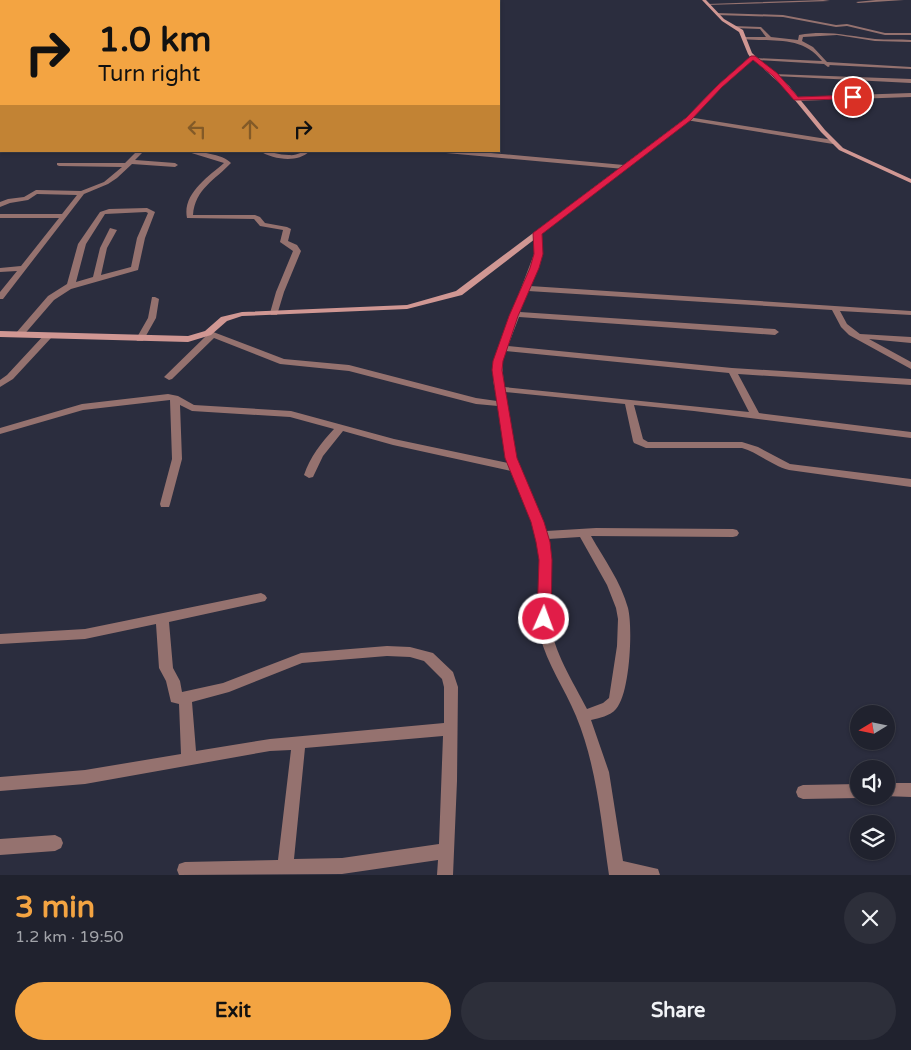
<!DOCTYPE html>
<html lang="en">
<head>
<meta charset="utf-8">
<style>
  body { margin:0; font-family:"Varela Round",sans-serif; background:#2d2f3a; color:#f1f3f6; height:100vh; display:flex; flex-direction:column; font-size:19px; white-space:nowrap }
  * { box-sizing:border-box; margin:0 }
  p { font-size:16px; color:#a2a4aa }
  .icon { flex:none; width:28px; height:28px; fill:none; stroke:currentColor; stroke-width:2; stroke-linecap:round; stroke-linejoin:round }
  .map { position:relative; height:875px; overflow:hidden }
  .drawer { display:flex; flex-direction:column; background:#20222e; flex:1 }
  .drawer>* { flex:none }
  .guide { position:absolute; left:0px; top:0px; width:500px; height:152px; box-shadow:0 1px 4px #0004,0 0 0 1px #3d3f4a; background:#f3a442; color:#111; overflow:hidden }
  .needle { width:32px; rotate:260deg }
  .fabs { position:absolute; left:850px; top:705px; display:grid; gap:10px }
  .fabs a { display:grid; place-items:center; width:45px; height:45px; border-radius:50%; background:#20222e; box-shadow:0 1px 4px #0004,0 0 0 1px #3d3f4a; font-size:25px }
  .pin { position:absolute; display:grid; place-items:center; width:42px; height:42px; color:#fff; margin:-21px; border:2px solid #fff; border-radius:50%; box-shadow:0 1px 5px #0007 }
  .me { position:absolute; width:55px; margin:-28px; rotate:2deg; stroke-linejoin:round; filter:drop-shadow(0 0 4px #0008) }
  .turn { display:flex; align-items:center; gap:18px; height:105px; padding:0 15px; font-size:22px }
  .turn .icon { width:65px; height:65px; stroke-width:2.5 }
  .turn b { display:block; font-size:35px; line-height:42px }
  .lanes { display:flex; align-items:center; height:48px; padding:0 15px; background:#0003; justify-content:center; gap:25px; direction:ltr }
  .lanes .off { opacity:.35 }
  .round { display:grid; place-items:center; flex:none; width:52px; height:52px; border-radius:26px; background:#2d2f3a }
  .summary { display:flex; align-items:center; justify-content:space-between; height:85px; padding:0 15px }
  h1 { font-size:30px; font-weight:800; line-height:38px; color:#f3a442 }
  .action { display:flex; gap:10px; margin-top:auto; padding:10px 15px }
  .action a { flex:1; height:58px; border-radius:30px; background:#f3a442; color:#111; font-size:20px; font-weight:800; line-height:58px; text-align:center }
  .action a+a { background:#2d2f3a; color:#f1f3f6 }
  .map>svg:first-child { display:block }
</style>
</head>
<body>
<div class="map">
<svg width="911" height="875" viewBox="0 0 911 875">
  <rect width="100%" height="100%" fill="#2b2d3e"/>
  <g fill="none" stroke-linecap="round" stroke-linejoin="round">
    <path fill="#95726f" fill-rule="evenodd" d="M823,0L830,1L706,5L708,4Z
      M876,0H904L858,3L856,2Z
      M717,13L783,15L836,25L847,24L885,33H911V35H885L847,26L836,27L783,17L716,15Z
      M733,26L761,27L771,37L798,40L799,35C828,30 847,36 875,39C887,40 899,39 911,40V42L875,41L837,35L803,37L802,41L813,47L827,62L911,67V69L829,65L830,66L828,67L824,64L756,60L754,58L822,61C802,35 772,42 743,39L745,37H766L760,29L735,28Z
      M0,37H1V39H0Z
      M0,46H1V48H0Z
      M0,74H1V76H0Z
      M773,74L911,79V83L775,76Z
      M911,93V97L796,101L793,99L796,97Z
      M688,117L833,140L836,142L833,144L686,120V118Z
      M0,140H1V144H0Z
      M137,151H144L135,160L175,163L178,165L175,167L132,164L117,178L108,184L84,194L3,299H0V292L17,271L0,272V268L21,266L59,218H0V214H62L77,195L37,194L28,200L10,203L0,207V202L8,199L24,197L36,190L81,191L104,182L122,167L59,166L57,165V163H125Z
      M185,151C197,151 223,154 231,163C215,180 195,189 193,215H255L260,217L265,223L287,227L291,229L288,241L297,245L301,251L284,292L277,315H271L270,313L276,292L293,251L280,242L283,230L260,226L254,219L187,218C182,194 208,177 224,163Z
      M259,151C270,151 279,155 289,155C297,156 302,151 310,151C296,164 274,159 259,151Z
      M443,151H469L624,165L627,167L624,169L446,153Z
      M147,208L155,212L145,238L138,270L71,289L54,300L22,337H16L15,335L16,333L48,296L67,284L78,244L100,212L109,209ZM146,212L148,213L137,238L131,267L101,275L107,248L117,230L110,228L100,248L93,277L76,282L86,244L105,214Z
      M535,231L542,233V254L530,286L911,311V315L840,311L847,324L860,334L911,337V343L869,339L911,362V369L849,335L841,327L832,310L528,291L520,312L775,329L779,332L775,335L519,317L508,346L732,368L911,379V385L738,374L759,413L911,432V438L694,411L634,405L643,439L648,442H742L758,447L790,464L911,479V487L789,470C772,466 759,453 742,448H646L634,443L633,441L625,404L505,392L516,458L546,531L596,528L733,529L737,530L739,533L737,536L733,537L591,536C604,559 621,582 628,608C633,628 630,694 616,709C610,716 599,718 591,720L609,772L623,861L658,869L660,875H609C601,821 597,767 576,716C565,689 547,664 540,636C534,612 541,585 540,561C539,529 523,499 511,471L393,445L343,431L323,456L313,477L309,478L304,475C310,457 321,443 334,429L290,417L192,411L180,405L182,459L170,504L169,507H161L160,504L172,459L170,400L83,410L0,434V428L82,404L168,394L178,396L194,405L291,411L394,439L508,463L498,406L476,404L349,371L280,364L214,338L172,379L169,380L164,377L207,335L204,333L208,330L284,359L349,365L476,398L497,401L493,380L494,361L511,315L510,314L512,312L534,254ZM506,351L729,373L749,412L504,387L502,361ZM580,537L607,585L616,608L618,619L617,646L609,698L603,703L587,709C573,681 553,652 550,620C548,592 555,566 548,539Z
      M152,297H155L159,299L156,318L143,341H137L136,339L148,318Z
      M48,333L52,336L51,338L13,379L0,387V380L7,375L45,334Z
      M261,593L265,595L267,598L265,601L169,622L173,668L180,681L182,692L223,683L301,653L387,646L410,647L433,653L453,672L458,687L457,781L453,875H437L438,860L342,874L179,875L177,870L179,864L185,862L278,860L291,750L270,751L85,784L0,791V777L85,770L181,754L179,704L171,702L166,681L159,668L156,624L85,639L0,644V634L85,629ZM387,656L410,657L424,661L442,679L444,687V723L270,739L196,751L192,702L229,692L302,663ZM443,736L439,844L342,858L294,859L305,748Z
      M886,783H911V797L884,796H886Z
      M859,784V796H864L859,798L803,799L798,797L796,792L798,787L803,785Z
      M55,835L61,838L63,843L61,848L55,851L0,855V839Z"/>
    <path fill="#d09793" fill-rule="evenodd" d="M702,0H706L724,19L743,30L752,53L789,86L825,130L843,148L911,179V183L839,150L821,132L785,88L753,59L722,87L690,120L462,295L407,309L242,316L227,321L211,335L188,342L0,337V331L188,336L205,331L221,317L242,312L407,305L456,291L686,118L718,85L750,57L748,54L739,32L722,21Z"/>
  </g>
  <path fill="#e11d48" stroke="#92132f" d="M751,56H755L777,73L798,97L853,95L856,97L853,99L794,100L773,76L753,60L722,87L691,120L542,234L543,254L539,268L518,316L503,361L502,370L517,458L544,522L550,542L552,560L551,619L549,623L544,625L539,623L537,619L539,560L536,542L531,522L505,458L492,370L493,361L509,316L530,268L534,254L533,233L686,118L718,85Z"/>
</svg>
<div class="fabs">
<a><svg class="needle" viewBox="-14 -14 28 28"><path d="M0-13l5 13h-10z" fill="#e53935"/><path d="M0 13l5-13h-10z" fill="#a2a4aa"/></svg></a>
<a><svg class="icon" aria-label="sound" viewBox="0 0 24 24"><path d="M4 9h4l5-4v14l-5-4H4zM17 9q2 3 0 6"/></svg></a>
<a><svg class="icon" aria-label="layers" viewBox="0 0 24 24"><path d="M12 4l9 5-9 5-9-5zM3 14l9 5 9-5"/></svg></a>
</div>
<div class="pin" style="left:853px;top:97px;background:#d93025"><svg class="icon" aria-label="arrive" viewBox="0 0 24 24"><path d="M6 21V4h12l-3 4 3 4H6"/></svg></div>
<svg class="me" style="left:544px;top:619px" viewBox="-20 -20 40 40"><circle r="17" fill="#e11d48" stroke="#fff" stroke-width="3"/><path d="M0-11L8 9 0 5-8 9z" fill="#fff"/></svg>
<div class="guide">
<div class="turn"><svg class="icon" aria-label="right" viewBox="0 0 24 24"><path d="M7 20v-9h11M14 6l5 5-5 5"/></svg><div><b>1.0 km</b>Turn right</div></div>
<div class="lanes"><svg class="icon off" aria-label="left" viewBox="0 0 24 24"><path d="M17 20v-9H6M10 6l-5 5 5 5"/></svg><svg class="icon off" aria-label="ahead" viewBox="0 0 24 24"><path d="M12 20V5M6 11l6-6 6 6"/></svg><svg class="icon" aria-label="right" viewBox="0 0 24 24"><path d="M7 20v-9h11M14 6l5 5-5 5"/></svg></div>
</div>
</div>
<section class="drawer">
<div class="summary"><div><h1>3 min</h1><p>1.2 km · 19:50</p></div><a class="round"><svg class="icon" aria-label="close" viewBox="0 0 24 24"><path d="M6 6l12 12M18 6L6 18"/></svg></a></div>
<div class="action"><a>Exit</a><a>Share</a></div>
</section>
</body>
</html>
